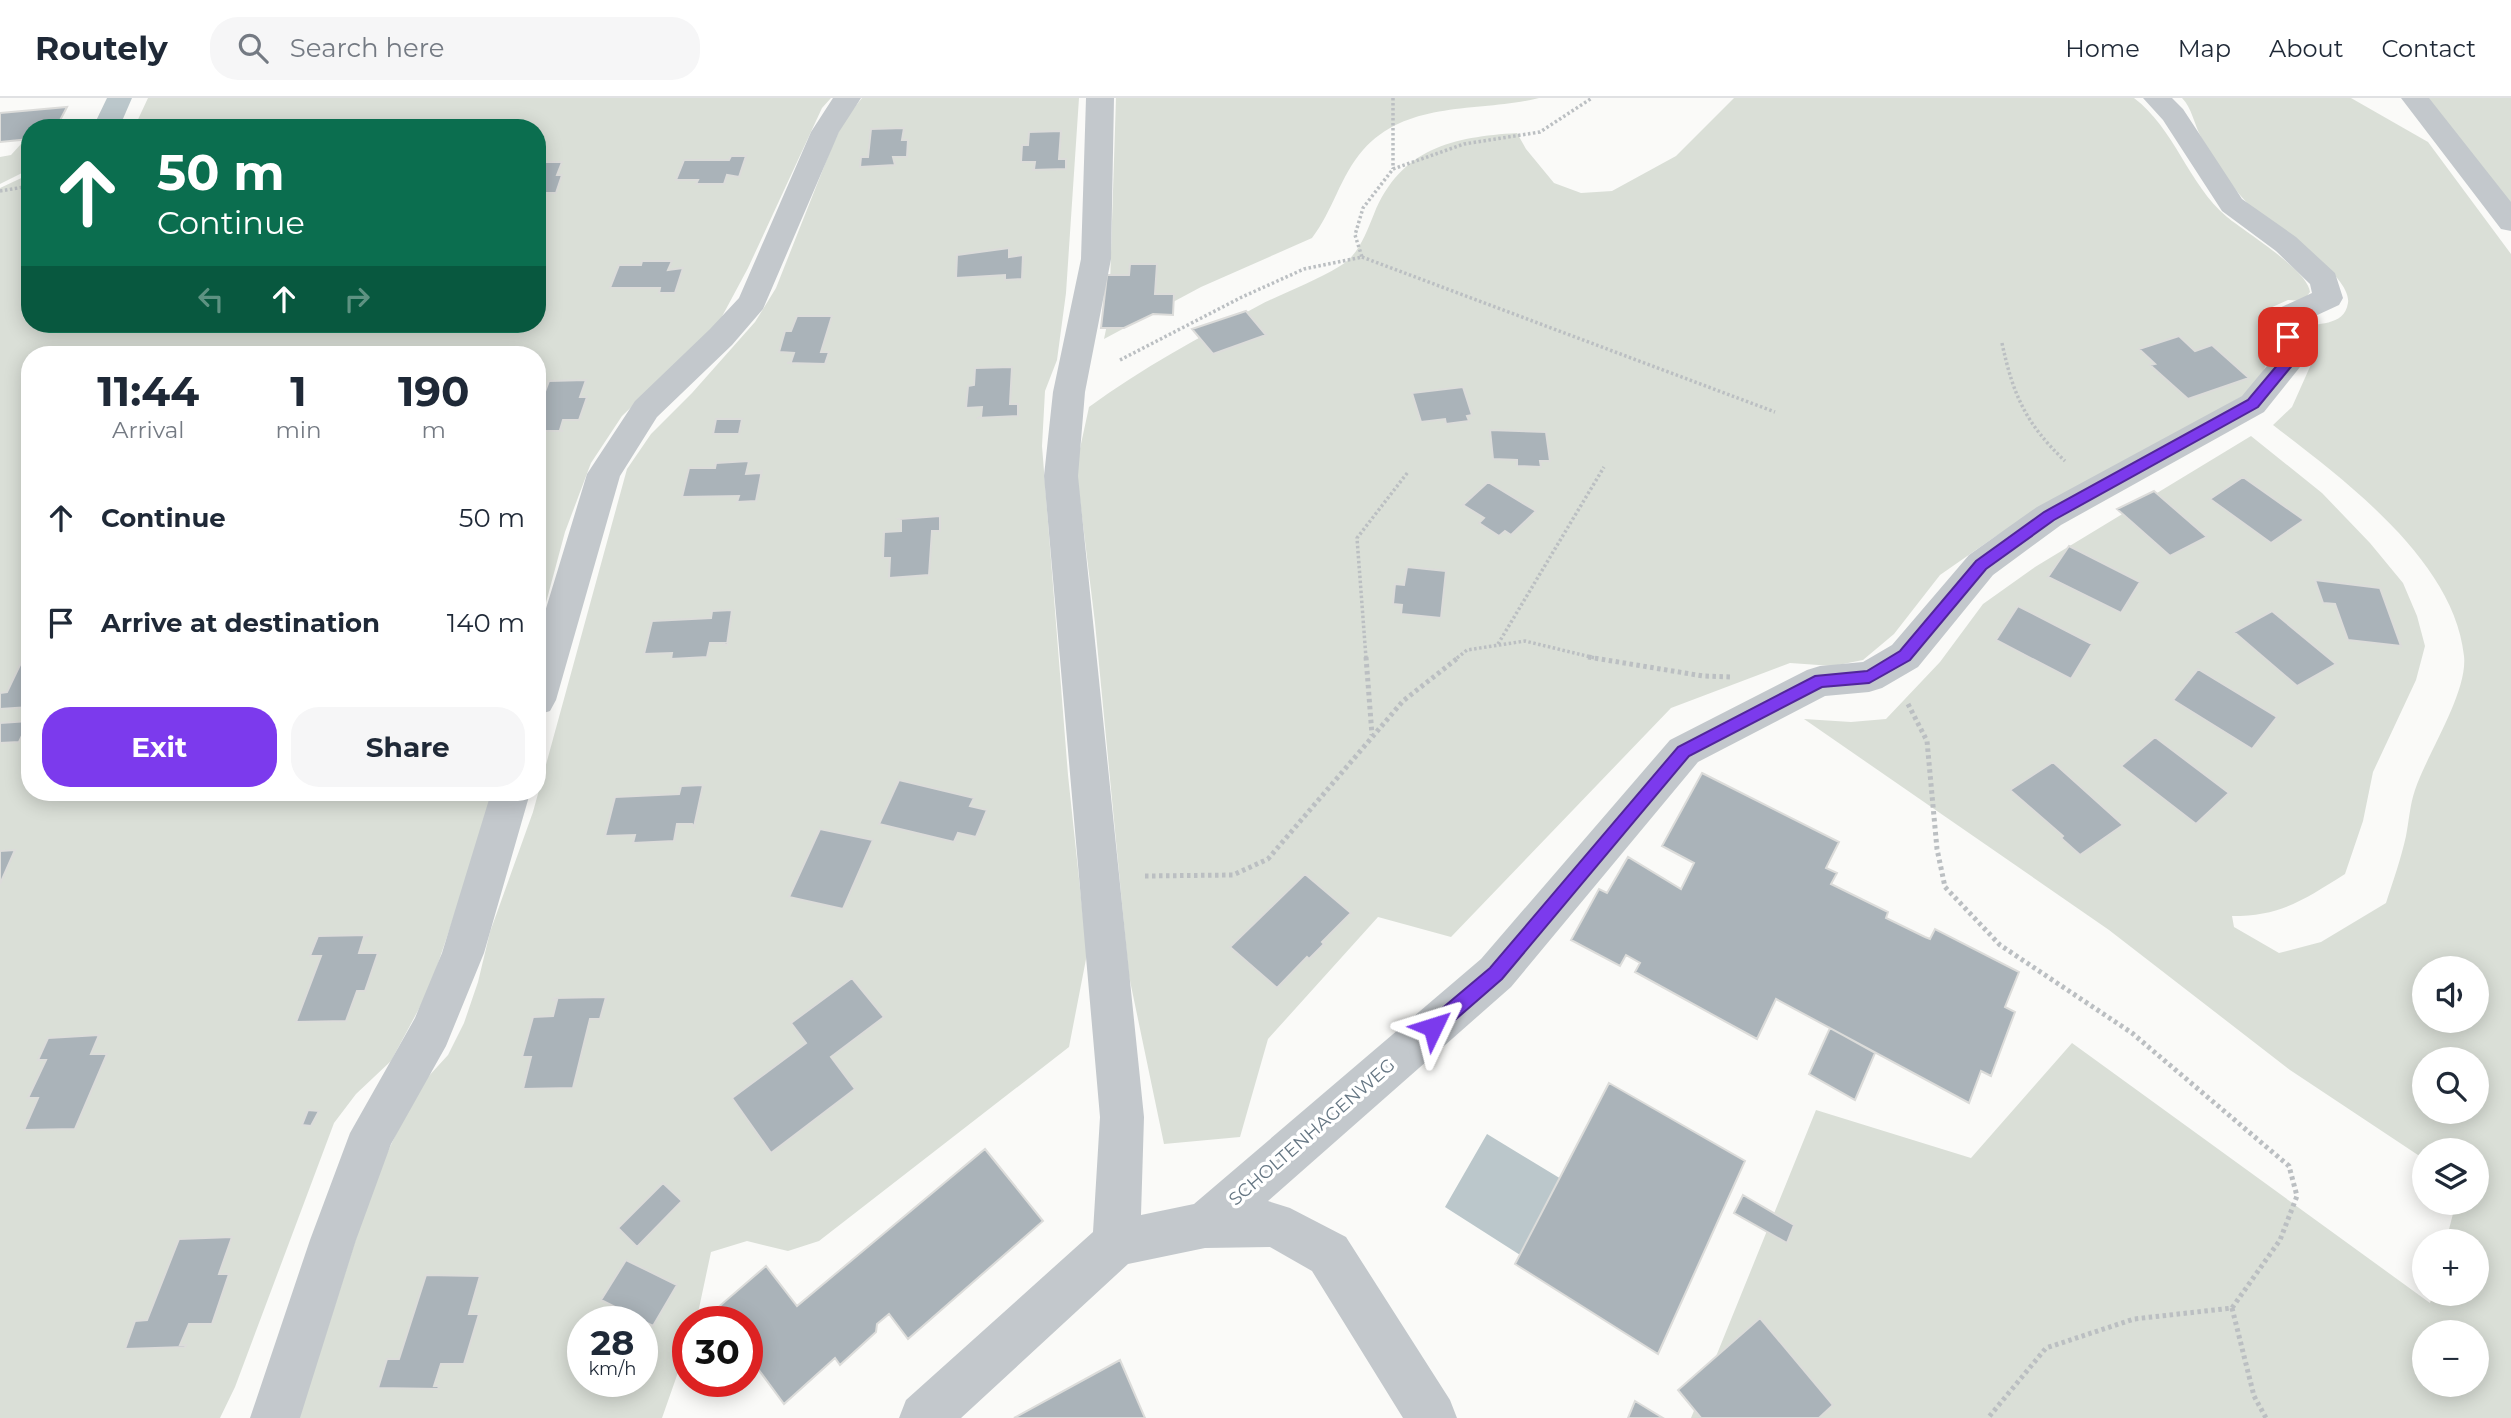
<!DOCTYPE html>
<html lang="en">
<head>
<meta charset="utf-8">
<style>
  body { margin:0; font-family:Montserrat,sans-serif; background:#f6f6f7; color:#1f2937; height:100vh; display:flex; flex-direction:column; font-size:26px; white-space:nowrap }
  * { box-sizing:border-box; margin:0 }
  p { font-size:23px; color:#747a83 }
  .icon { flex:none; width:38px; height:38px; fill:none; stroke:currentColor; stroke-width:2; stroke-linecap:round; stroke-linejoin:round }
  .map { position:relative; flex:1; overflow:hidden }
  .side { position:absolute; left:21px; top:248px; width:525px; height:455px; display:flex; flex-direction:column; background:#fff; border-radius:28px; box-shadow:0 4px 18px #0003 }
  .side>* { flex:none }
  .guide { position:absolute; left:21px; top:21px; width:525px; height:214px; border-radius:28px; box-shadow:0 4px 18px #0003; background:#0b6e4f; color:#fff; overflow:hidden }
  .buttons { position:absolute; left:2412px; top:858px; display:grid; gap:14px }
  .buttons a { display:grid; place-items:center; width:77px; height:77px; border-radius:50%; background:#fff; box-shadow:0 4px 18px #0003; font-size:35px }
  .speed { position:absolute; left:567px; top:1208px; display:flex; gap:14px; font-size:35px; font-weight:700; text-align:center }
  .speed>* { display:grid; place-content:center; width:91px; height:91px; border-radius:50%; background:#fff; box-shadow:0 4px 18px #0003; line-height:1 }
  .speed small { font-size:18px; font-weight:400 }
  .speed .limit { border:10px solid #d22; background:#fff; color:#111 }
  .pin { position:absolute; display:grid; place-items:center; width:60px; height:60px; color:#fff; margin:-30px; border-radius:14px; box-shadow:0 4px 10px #0006 }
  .me { position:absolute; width:77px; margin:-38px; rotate:49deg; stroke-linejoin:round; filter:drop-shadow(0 0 5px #0008) }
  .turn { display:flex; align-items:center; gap:24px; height:147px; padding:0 21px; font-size:32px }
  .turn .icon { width:91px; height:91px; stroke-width:2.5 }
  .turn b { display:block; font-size:49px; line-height:60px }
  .lanes { display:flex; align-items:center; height:66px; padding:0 21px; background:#0003; justify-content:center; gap:35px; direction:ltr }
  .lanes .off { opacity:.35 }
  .eta { display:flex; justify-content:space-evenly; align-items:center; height:119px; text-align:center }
  .eta b { font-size:42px; font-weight:700; line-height:49px }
  .button { display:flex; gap:14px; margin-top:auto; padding:14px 21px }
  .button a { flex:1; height:80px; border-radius:28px; background:#7c3aed; color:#fff; font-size:28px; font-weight:700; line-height:80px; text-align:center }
  .button a+a { background:#f6f6f7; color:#1f2937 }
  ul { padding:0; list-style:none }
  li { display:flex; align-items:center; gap:21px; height:105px; padding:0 21px }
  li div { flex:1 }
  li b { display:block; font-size:26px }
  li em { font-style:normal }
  header { display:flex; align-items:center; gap:42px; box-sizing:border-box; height:98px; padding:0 35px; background:#fff; border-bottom:2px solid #e0e1e3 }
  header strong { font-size:33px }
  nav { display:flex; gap:38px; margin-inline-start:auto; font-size:24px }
  .search { width:490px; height:63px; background:#f6f6f7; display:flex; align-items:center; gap:18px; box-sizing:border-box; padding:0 24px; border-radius:28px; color:#747a83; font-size:26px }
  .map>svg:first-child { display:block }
</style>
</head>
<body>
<header>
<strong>Routely</strong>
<div class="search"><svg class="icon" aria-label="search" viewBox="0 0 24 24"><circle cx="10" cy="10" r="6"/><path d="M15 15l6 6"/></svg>Search here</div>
<nav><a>Home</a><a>Map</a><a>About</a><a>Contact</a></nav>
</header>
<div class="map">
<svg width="2511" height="1320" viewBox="0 0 2511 1320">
  <rect width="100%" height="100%" fill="#fafaf8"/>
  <path fill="#dadfd7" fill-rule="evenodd" d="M148,0H831L822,10L748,170L718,226L622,318L591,365L565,434L537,538V257H30V695H493L477,750L429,892L391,963L356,996L334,1025L235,1289L220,1320H0V90L30,76V226H537V30H134Z
    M862,0H1079L1066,195L1057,262L1045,293L1042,348L1068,677L1087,856L1069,949L819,1143L788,1153L747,1143L711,1154L698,1215L695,1223H688V1246L662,1320H299L375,1081L417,991L448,957L464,925L478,884L490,834L533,714L627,371L651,336L692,295L755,224L776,190L833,46L845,21ZM583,1223H642V1283H583Z
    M1116,0H1539C1479,15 1409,1 1363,52C1340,78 1333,113 1312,140L1201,189L1104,241L1109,217Z
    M1734,0H2134C2175,31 2188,86 2227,119C2245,134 2308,172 2310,194L2303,203L2288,202L2261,214L2264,237L2272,254L2255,291L1996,438L1940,477L1894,536L1863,562L1833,568L1790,565L1671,610L1451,839L1378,819L1268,941L1240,1039L1164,1046L1129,878L1095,525L1076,369L1089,309C1142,270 1200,239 1258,208C1285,194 1314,184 1340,168C1359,157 1366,135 1374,116C1401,50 1453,39 1517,35L1526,51L1554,85L1581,95L1612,93L1676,58Z
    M2182,0H2351L2428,44L2511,156V1320H1691L1816,1012L1971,1060L2072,945L2430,1205L2433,1195H2476V1143H2446L2456,1104H2476V1052H2424V1061L2290,972L2109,832L1804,621L1851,624L1886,621L1940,564L1983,506L2035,469L2251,338L2322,395L2370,445L2403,485L2417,518L2425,548L2416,582L2373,674L2363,723L2345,776C2305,801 2282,818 2232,818L2234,829L2279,855L2321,844L2386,805C2393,783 2401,761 2406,738C2409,723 2410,706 2415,692C2427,656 2468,594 2464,558C2454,462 2344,382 2273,327L2292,309L2313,262L2302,241L2300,231C2316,223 2344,230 2348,205C2352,177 2276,130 2255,112C2234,94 2215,63 2201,39C2194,26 2192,10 2182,0ZM2424,870H2476V922H2424ZM2424,961H2476V1013H2424ZM2424,1234H2476V1286H2424Z
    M2428,0H2511V108Z
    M30,45V71L0,86V59L11,57L21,46Z"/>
  <path fill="#bbc7cb" d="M107,0H132L119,30H89L94,27Z
    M1487,1036L1642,1130L1603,1210L1445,1109Z"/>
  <path fill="#aab3b9" stroke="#dcdcda" stroke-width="2" d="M67,9L56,30H30V41L0,44V15Z
    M904,30L902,42H908L907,59H893L895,67L860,69L861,59H868L871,31Z
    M1061,33L1059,61H1066V71L1032,72L1034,71L1035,64H1021L1022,47H1028L1029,34Z
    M731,58H746L739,79L727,77L724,86H696L698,82H676L684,62H729Z
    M537,64H562L557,77H562L556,95H541L539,102L541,103H537Z
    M1009,150V159L1023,157L1022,181L1005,182V177L956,180L957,157Z
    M642,163H672L668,172L683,170L675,195H659L660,190H610L619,167H641Z
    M1130,166H1157L1155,196H1174L1173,217L1153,216L1124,230H1101L1107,177H1129Z
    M1246,213L1266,237L1213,256L1192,231Z
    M797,218H832L821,254H829L825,266L787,265L791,264L794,255L779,254L785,233H791Z
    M2179,238L2195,253L2212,247L2249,280L2188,301L2150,267L2155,266L2139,251Z
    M1012,269L1010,306H1018V318L977,320L981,319L982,309L966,310L968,288L974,287L975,270Z
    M586,282L580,299H587L579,322H563L560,332L563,333H537V315L549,283Z
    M1463,289L1472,317L1467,318L1469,323L1446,326L1445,321L1421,324L1412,295Z
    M716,321H742L739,336H713Z
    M1490,332L1546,334L1550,363H1540L1541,369L1517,368V362L1493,361Z
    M749,363L746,376L760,375L762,372L756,403L737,404L739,398L682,399L689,370H715L716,365Z
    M2243,379L2304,422L2271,445L2210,401Z
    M1488,384L1536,413L1511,437L1505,433L1499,438L1479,425L1484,420L1463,407Z
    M2154,393L2207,439L2170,458L2117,411Z
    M940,418V433H932L929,477L889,480L890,460H883L884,434L901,433V422L899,421Z
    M2069,448L2140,484L2121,515L2048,479Z
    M1407,469L1446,473L1441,520L1401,516L1402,507L1393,506L1395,486L1404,487Z
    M2315,482L2380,490L2401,548L2348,542L2335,506L2323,505Z
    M2018,508L2092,546L2071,581L1996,542Z
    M732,512L727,547H724L725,545H710L707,559L671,561L672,555L644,556L652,523L711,520L712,513Z
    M2272,513L2336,566L2297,588L2234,534Z
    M30,546V609L0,611V595L7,594Z
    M2198,571L2277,619L2252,651L2173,602Z
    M29,623L19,644L0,645V625Z
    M2155,639L2229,695L2196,726L2121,668Z
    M2053,664L2123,727L2080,757L2061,740L2063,738L2010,692Z
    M1702,675L1839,744L1826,770L1837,775L1831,786L1888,814L1886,820L1925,839L1930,841L1935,831L2019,874L2005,909L2015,914L1991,978L1981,973L1969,1005L1776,901L1757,941L1635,874L1640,865L1626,857L1620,868L1571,842L1599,791L1607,795L1628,759L1681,791L1694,765L1662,748Z
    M899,682L974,700L970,708L987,712L976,739L958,735L954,744L879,726Z
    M703,687L694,729L692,726H677L674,743L633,745L635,737L605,738L615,699L679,696L681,688Z
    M820,731L873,742L843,811L789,799Z
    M15,752L0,786V753Z
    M1305,776L1351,815L1322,844L1324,846L1309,861L1307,859L1277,890L1230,849Z
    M369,837L364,839L359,855H378L365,893H357L346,923L296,924L321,858H310L318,838Z
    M852,880L884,919L831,959L855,991L771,1055L732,1000L806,945L791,925Z
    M606,899L600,921H590L573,990L523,991L531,959H522L533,919L553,918L557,902H553L554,900Z
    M1830,930L1875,955L1855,1002L1809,976Z
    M99,937L91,956H107L75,1031L24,1032L38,1000H28L46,962H38L48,940Z
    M1609,985L1745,1063L1658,1256L1515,1166Z
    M308,1012L319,1013L311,1028L302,1027Z
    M985,1051L1043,1123L908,1241L889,1216L877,1226L876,1234L840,1267L835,1260L784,1306L747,1256V1223H724L715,1212L766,1168L797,1208Z
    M663,1085L682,1103L637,1149L618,1130Z
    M1743,1097L1794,1127L1787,1145L1734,1115Z
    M232,1139L219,1176H229L212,1226H189L180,1247H186L185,1249L125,1251L135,1223L147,1222L179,1141Z
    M626,1162L677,1187L653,1228L601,1202Z
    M426,1177L480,1178L469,1216H479L464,1266H441L434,1288H439L438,1291L378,1290L387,1261H399Z
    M1760,1220L1833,1307L1819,1320H1701L1678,1292Z
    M1120,1262L1145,1320H1014Z
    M1635,1303L1663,1320H1628Z"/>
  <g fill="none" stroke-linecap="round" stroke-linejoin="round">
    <path stroke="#bbbfc2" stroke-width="3.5" stroke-dasharray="2.5 2.5" stroke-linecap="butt" d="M1393,0V71
      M0,93L30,88
      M1362,159L1775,314
      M2002,245C2013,297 2026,326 2065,363
      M1120,262L1242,199L1304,171L1362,159L1355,137L1363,110L1393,71L1464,46L1540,34L1592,0
      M1498,546L1604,369
      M1366,560L1357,440L1408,374
      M1457,560L1467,552L1525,543L1595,560"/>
    <path stroke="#bbbfc2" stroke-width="5" stroke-dasharray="3.5 3.5" stroke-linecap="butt" d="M1366,559L1372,637
      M1588,559L1703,578L1731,579
      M1908,606L1927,643L1937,751L1945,789L2000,847L2132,935L2289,1068L2297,1098L2280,1142L2232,1210L2134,1221L2046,1250L1988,1320
      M1145,778L1233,777L1268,761L1403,603L1459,559
      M2232,1210L2254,1298L2266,1320"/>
    <path fill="#c3c8cc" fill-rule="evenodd" d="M833,0H861L839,34L763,211L732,247L657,319L620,378L556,602L550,613L537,617V540L587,376L635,303L710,231L739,200L811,34Z
      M1086,0H1114L1111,161L1085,294L1078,378L1144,1019L1141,1117L1194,1106L1481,861L1670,642L1807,572L1820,568L1863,564L1892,547L1969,457L2037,409L2242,298L2276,257L2269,220L2273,213L2312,195L2310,186L2276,153L2222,113L2163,22L2143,0H2172L2183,11L2242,101L2296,139L2335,175L2343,200L2339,207L2300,225L2308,259L2264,314L2061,427L1993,477L1918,569L1882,590L1869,594L1825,598L1698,664L1511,889L1268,1103L1290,1110L1346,1139L1450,1302L1457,1320H1403L1312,1173L1270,1149L1205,1150L1128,1166L961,1320H899L906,1302L1093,1134L1100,1019L1044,378L1053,294L1081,161Z
      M2401,0H2429L2511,104V133L2501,131Z
      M491,695H530L484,855L446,948L391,1046L356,1142L300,1320H250L310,1142L350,1035L415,920L442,855Z"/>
  </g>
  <path fill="#7c3aed" stroke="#51269a" stroke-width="2" d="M2288,235L2295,239L2299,259L2258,309L2054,422L1986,471L1910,562L1869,585L1822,589L1689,658L1502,881L1440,935L1433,938L1427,935L1424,929L1427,923L1490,870L1678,649L1815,578L1867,573L1900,553L1976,463L2044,414L2248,302L2285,258L2282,239Z"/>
  <g text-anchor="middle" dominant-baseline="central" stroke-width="7" stroke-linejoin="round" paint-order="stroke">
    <g font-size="18" fill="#657683" stroke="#fff">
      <text transform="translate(1312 1034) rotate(-41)">SCHOLTENHAGENWEG</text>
    </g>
  </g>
</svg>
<div class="buttons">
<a><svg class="icon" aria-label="sound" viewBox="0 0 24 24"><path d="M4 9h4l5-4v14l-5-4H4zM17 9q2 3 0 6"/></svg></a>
<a><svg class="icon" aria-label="search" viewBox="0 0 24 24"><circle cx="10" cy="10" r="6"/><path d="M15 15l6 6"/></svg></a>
<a><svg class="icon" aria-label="layers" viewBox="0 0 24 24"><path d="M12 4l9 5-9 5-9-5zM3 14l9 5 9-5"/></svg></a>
<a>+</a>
<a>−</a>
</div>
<div class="speed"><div>28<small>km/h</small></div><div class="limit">30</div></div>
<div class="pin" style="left:2288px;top:239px;background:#d93025"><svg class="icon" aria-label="arrive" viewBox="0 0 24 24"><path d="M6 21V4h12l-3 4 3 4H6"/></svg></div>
<svg class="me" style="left:1433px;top:929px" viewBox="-20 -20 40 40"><path d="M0-17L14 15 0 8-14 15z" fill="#7c3aed" stroke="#fff" stroke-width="4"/></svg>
<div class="guide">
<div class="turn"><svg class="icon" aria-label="ahead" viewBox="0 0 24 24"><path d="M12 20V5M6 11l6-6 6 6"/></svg><div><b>50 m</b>Continue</div></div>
<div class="lanes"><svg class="icon off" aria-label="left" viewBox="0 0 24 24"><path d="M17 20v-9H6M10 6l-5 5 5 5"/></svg><svg class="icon" aria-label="ahead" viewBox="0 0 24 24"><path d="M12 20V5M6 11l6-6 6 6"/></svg><svg class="icon off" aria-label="right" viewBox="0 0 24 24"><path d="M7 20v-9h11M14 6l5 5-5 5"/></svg></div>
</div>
<section class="side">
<div class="eta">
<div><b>11:44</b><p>Arrival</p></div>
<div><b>1</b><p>min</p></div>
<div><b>190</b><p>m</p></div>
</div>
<ul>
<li><svg class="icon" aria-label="ahead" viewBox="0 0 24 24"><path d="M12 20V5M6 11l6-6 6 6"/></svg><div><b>Continue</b></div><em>50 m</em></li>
<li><svg class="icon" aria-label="arrive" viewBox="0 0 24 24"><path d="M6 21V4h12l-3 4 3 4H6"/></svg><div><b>Arrive at destination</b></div><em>140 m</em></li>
</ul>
<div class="button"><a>Exit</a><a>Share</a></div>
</section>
</div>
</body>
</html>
